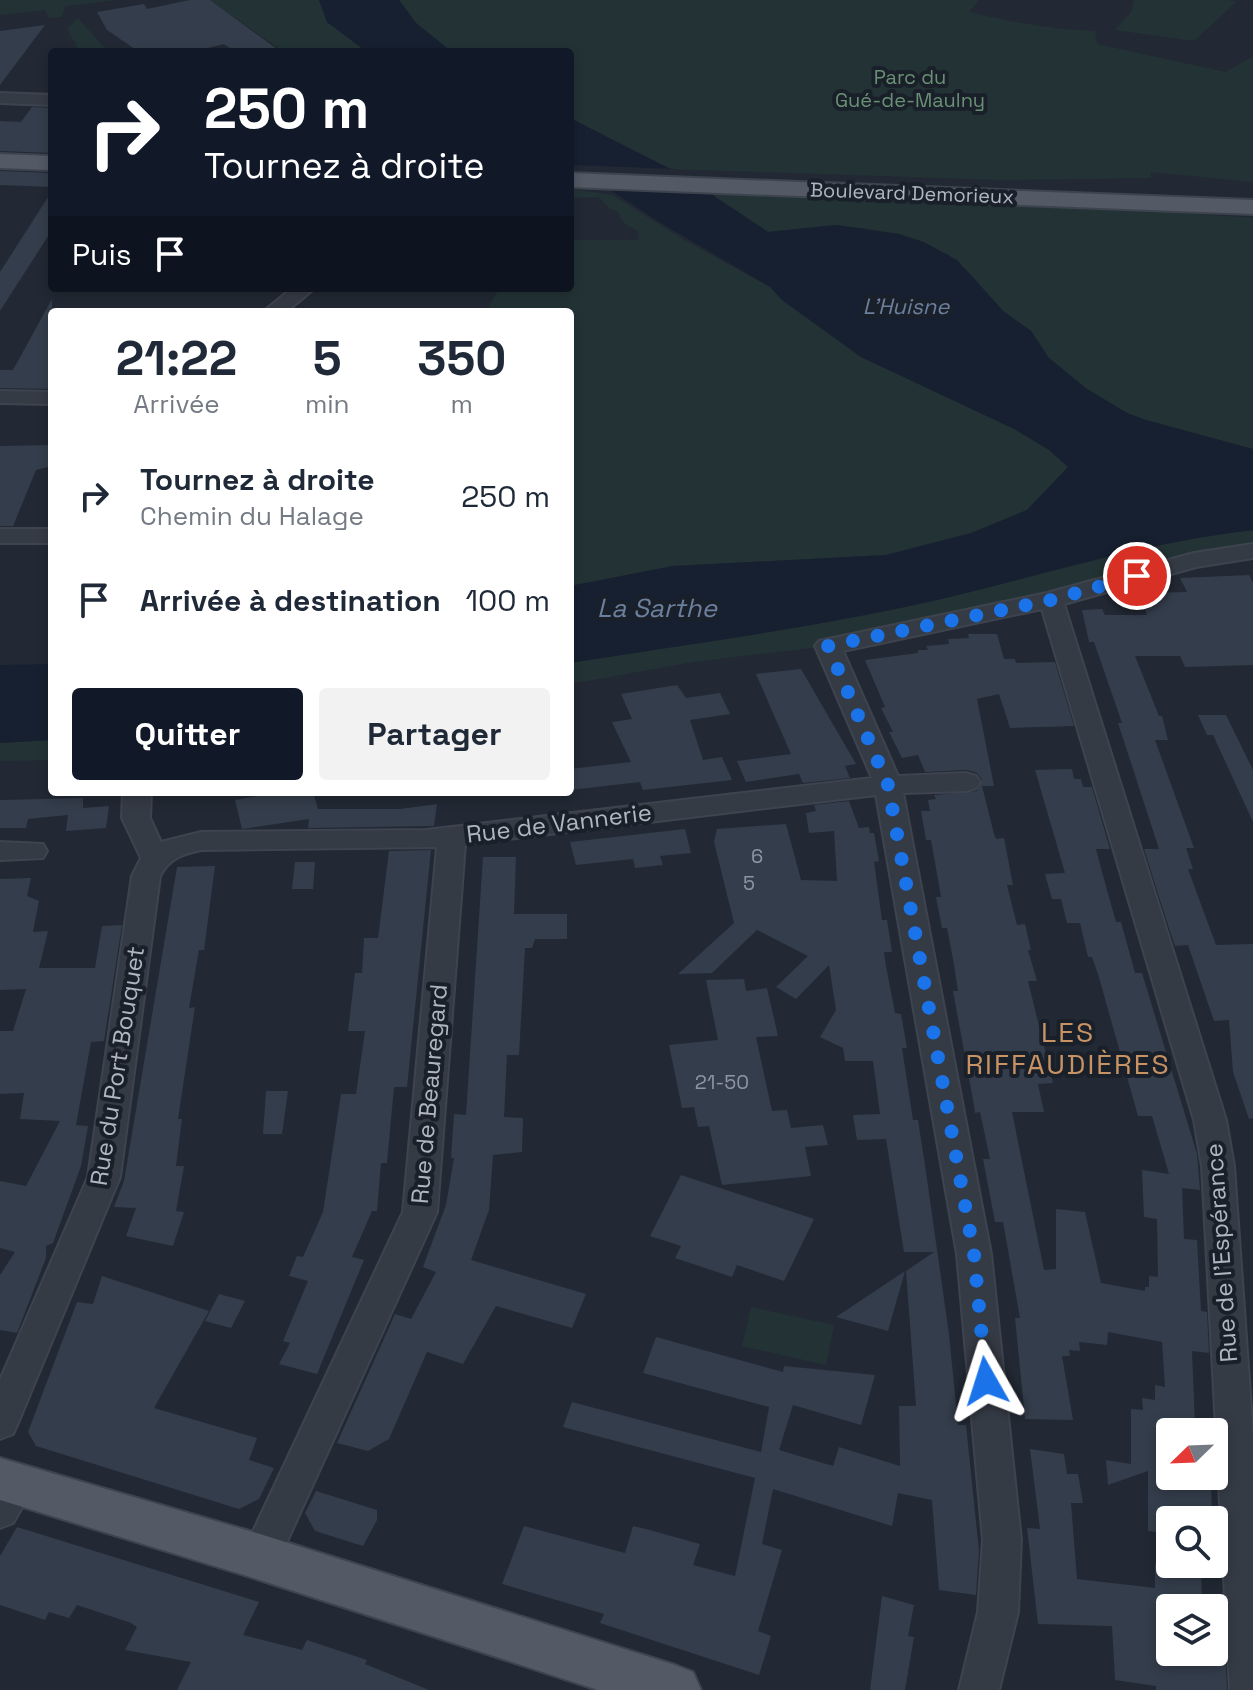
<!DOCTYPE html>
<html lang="fr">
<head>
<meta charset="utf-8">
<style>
  body { margin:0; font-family:"Space Grotesk",sans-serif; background:#f2f2f3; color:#1f2937; height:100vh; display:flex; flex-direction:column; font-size:30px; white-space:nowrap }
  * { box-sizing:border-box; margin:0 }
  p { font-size:26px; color:#747a83 }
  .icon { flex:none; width:44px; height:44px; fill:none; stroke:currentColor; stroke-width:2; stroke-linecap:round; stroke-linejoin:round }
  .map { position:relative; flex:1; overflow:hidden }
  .panel { position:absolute; left:48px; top:308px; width:526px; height:488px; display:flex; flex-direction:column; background:#fff; border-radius:8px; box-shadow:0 4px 12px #0003 }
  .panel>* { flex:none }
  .banner { position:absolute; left:48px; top:48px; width:526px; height:244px; border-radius:8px; box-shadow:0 4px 12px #0003; background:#111827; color:#fff; overflow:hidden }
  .needle { width:52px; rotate:247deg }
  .buttons { position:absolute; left:1156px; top:1418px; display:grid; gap:16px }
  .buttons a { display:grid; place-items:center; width:72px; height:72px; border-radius:8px; background:#fff; box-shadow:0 4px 12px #0003; font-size:40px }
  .pin { position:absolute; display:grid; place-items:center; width:68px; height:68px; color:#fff; margin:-34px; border:4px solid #fff; border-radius:50%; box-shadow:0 2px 8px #0007 }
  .me { position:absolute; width:88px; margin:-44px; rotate:354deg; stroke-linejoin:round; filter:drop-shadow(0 0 6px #0008) }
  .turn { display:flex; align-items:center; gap:28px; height:168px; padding:0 24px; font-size:36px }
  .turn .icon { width:104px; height:104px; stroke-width:2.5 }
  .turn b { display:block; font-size:56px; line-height:68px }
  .then { display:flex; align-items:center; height:76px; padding:0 24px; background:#0003; gap:16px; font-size:30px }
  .eta { display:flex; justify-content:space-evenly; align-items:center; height:136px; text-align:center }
  .eta b { font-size:48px; font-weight:700; line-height:56px }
  .button { display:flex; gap:16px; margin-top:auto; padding:16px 24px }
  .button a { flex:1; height:92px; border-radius:8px; background:#111827; color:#fff; font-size:32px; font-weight:700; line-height:92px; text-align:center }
  .button a+a { background:#f2f2f3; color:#1f2937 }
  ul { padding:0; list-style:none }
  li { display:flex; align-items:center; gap:24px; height:104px; padding:0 24px }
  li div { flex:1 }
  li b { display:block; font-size:30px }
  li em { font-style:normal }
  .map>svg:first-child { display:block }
</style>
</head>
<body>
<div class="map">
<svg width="1253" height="1690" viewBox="0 0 1253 1690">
  <rect width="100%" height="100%" fill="#222934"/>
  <path fill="#233335" d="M0,0H116L65,6L62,17L49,18L45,10L0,15Z
    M210,0H319L327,22L367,52H284Z
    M399,0H979L969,12C1011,22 1054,30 1095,31L1097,44L1225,72L1253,57V182L1151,172V178L1005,180L669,169L570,118V52H452L416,23Z
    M1134,0H1228L1237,1L1194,41L1115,30L1132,11Z
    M78,18L108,52H80L67,29Z
    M570,189L612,195L684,240L770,287L782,300L861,357L1015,429L1049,450L1068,467L1027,510L971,533L886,555L673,566L570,586V312H490L488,307L500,288H570V240H639L638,231L624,223L617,211L610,209L599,197L570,198Z
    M712,191L1056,204L1253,218V449L1146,420L1127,413L1087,389L1049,358L1031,331L1003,311L968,271L947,254L899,234L870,229L836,225L768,232L714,196Z
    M1253,530V551L828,646L693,662L570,684V663C683,645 798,630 910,606C1025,581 1137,543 1253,530Z
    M52,740V760L0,761V743Z
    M751,1307L834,1325L826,1365L742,1346Z"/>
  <path fill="#172030" d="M319,0H399L416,23L452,52H367L327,22Z
    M570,118L712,190L714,196L768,232L836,225L899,234L924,242L957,260L1003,311L1031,331L1049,358L1087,389L1127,413L1146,420L1253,449V530C1137,543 1025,581 910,606C798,630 683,645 570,663V586L673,566L886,555L971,533L1027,510L1068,467L1049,450L1014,429L861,357L782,300L770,287L659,222L572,165Z
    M52,664V740L0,743V665Z"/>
  <path fill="#222934" d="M570,165L678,169L714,187L595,186L570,169Z"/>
  <path fill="#343d4b" d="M190,0H210L281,52H235L224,44L192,52H139L107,30L97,12L144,4L147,9Z
    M45,25L0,85V31Z
    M32,107L52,108V153L0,151V121L21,122Z
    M0,171L52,173V187L0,185Z
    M52,191V230L0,311V272Z
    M52,299V389L0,388V370H13Z
    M52,445V466L36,470L13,526H0V446Z
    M1249,575L1253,583V665L1185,667L1180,656H1135L1159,716H1162L1168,740H1155L1194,848H1186L1193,869H1188L1216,945L1253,944V1118L1249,1119L1233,1072L1229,1020L1214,1021L1188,945L1175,946L1166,919L1144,849H1159L1118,723H1122L1094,642H1089L1082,610L1102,609L1105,615H1147L1139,593L1187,592L1180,578Z
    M968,634H997L1004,659H1015L1016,663L1055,662L1074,726L1010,728L999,694L977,699L994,786H982L994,834L996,839L1004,838L1013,885H1007L1017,925L1025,924L1031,950H1028L1037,981H1028L1053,1083L1038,1084L1044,1112H1012L1044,1270L1056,1269V1209L1085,1212L1101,1283L1145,1291V1287H1149V1276L1158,1277L1157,1219L1144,1217L1142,1170L1169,1174L1152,1116H1138L1098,974L1092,957H1088L1080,923H1067L1061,899H1052L1045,874L1065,873L1035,770L1072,769L1074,779H1081L1083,787H1092L1110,849H1096L1102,872L1116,922H1121L1135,973H1142L1197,1154L1200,1190L1182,1188L1184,1239L1197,1240L1201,1311L1207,1312L1209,1353L1192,1351L1195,1425H1191V1432H1170V1476H1211L1212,1520H1170V1534L1148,1531V1471L1108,1485L1106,1460L1131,1464V1409L1143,1410L1142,1398L1155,1400V1385L1165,1387L1162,1342L1108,1332L1107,1345L1079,1342L1080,1351L1069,1350L1070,1356H1062L1073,1420L1025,1419L1015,1318H1020L1003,1222H995L983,1159H990L980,1112L975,1113L973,1100L953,991H958L953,959L947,928H942L936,897H941L936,868L931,840H926L921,811H930L928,800L936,799L934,795L977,791L982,780L977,773L967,770L925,772L918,755L902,758L889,732H893L881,708L885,707L865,660L918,653V650H928L926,646L949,644L948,639L969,638Z
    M801,669L856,764L845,766L850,778L803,783L799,774L746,782L737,761L791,754L756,674Z
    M677,685L686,698L720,693L730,714L690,720L703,760L722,757L732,780L643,790L640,782L570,790V769L631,762L612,722L632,719L621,694Z
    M1198,715H1226L1253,770V822L1213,735H1207Z
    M262,792H313L318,809H400L437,804L434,826L308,828L309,819L242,829L235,800L263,795Z
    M83,798V808L109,806L106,828L66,831L68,815L28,819L26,828H0V800Z
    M849,801L859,828L869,827L870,833H874L879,861L874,862L882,920H887L892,952H884L886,966L895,1013L901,1014L907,1048H902L913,1120H918L926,1172L949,1334L958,1425H966L979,1551L976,1595L939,1590L932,1500L898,1493L892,1526L773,1489L762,1544L782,1550L758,1631L771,1636L759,1675L600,1623L604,1614L502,1584L524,1526L625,1553L633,1526L646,1529L700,1544L693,1565L735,1576L755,1478L563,1427L572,1402L761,1452L769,1407L643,1373L656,1337L783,1372L784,1366L875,1375L861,1425L793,1405L779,1450L833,1466L839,1447L900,1466L899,1406H916L906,1271L934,1252H904L886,1139L857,1140L853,1115L880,1114L873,1061H845L843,1048L820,1037L836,1010L829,965L796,999L776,987L808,956L757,930L712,973L678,974L734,923L714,842L717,829L786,824L801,880L837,881L834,831L809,833L806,813L816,811L814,805Z
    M685,829L691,853L660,856L663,865L635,868L633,859L576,865L570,842Z
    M431,850L407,1087H394L387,1163H381L377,1211H372L352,1257L364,1260L317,1374L279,1364L290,1343L283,1341L308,1281L289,1276L297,1256L303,1257L323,1212L341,1094H356L365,1031H348L355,973H362L364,938H378L389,851Z
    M483,857H516L514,914H567V939H535L532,948H525L519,1055H507L504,1117L523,1118L522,1152L493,1155L489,1210L471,1260L586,1294L572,1328L496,1306L463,1364L427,1352L389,1439L368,1451L337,1443L395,1314L411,1319L436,1272L423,1267L446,1205L454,1158H451L454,1114L466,1115Z
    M295,862H315L313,889H292Z
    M215,866L204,950H199L189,1008L195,1007L178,1119H182L176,1166H184L176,1211L184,1212L173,1246L126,1236L136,1208L114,1207L124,1181L177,867Z
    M31,878L27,896L39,901L33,932L48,931L39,968H95L102,926L122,925L104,1041L91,1042L76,1125L88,1126L81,1166L53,1243L46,1246V1258L17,1333L0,1330V1275L15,1252L0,1248V1181L26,1186L60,1121L20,1119L24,1093L0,1094V1031H13L26,989L0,990V879Z
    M744,979L746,991L767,988L778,1036L756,1037L772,1111L787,1110L791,1128L823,1125L828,1145L805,1147L811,1176L722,1185L709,1126L698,1127L694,1107L682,1108L669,1045L718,1040L706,980Z
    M266,1091H288L282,1134H263Z
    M681,1175L814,1219L784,1281L737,1265L732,1277L675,1258L681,1246L650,1236Z
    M905,1271L888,1331L836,1317Z
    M102,1276L209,1311L154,1408L257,1438L249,1460L274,1468L259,1499L239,1509L36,1446L28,1432L77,1302L93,1304Z
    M219,1294L245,1301L231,1328L205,1321Z
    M1030,1449L1064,1454L1067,1474H1078L1083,1503H1071L1077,1579L1155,1588V1564H1201L1202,1608H1170V1660L1226,1664L1227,1690H1156V1686L1115,1680L1112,1626L1038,1624L1027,1528L1040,1529Z
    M316,1491L377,1510V1520L363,1546L315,1531L305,1513Z
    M17,1527L259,1602L243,1635L302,1650L307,1640L367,1660L365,1664L429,1690H177L191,1662L125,1650L137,1627L131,1623L77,1605L69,1618L49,1612L45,1620L0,1605V1556Z
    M882,1596L914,1605L908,1636L914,1637L905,1690H870Z"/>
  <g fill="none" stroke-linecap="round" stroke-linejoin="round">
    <g stroke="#3e444f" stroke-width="4">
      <path id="minor" d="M0,93L52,95V105L0,103Z
        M292,288H315L286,312H263Z
        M0,391L52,392V404L0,403Z
        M0,529H52V543H0Z
        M1253,544V558L1196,567L1064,604L1226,1120L1234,1166L1253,1438V1690H1230L1202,1166L1194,1120L1042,609L843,651L898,776L966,773L976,776L980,782L976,788L966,791L903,793L991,1254L1021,1540L1018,1612L999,1690H959L978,1612L983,1540L957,1254L876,795L465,844L437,1212L274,1570L260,1575L246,1570L241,1557L403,1212L437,847L201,850C182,854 169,859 160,876L120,1177L18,1423L13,1434L0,1439V1380L88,1177L132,876L141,858L122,818L123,792H151L150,818L161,842L201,832L426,830L872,778L815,646L819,641L1047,593L1194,553Z
        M0,842L43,844L47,851L43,858L0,860Z
        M16,1468L29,1473L35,1485L13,1523L0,1528V1478L3,1473Z"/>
    </g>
    <g stroke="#3e444f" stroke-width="4">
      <path id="major" d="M0,154L52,156V170L0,168Z
        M570,173L1253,200V214L570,187Z
        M0,1458L260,1534L675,1665L693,1672L701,1690H598L260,1580L0,1500Z"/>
    </g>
    <use href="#minor" fill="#353b45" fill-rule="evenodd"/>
    <use href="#major" fill="#535a65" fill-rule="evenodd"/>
  </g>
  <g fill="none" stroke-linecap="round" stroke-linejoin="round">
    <path stroke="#1a73e8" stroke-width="14" stroke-dasharray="0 25.2" d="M986,1381L974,1254L888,785L828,646L1051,600L1137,576"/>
  </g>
  <g text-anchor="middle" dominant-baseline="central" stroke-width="8" stroke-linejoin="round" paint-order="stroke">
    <g font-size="20" fill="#699074" stroke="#1a202a">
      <text x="910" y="77">Parc du<tspan x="910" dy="23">Gué-de-Maulny</tspan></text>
    </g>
    <g font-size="20" fill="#afb6c2" stroke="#1a202a">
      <text transform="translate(912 193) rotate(2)">Boulevard Demorieux</text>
    </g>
    <g font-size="20" fill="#8e96a2">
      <text x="757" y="856">6</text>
      <text x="749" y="883">5</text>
      <text x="722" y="1082">21-50</text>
    </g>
    <g font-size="22" font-style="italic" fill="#6b7f9e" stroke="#1a202a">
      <text x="906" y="306">L'Huisne</text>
    </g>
    <g font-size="24" fill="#afb6c2" stroke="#1a202a">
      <text transform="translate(559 823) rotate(-7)">Rue de Vannerie</text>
      <text transform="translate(117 1066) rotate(-81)">Rue du Port Bouquet</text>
      <text transform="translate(429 1094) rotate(-85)">Rue de Beauregard</text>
      <text transform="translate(1221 1253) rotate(-94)">Rue de l'Espérance</text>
    </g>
    <g font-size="26" font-style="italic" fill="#6b7f9e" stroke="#1a202a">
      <text x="657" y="608">La Sarthe</text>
    </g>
    <g font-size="28" letter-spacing="2" fill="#c79365" stroke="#1a202a">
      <text x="1068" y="1032">LES<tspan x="1068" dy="32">RIFFAUDIÈRES</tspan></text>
    </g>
  </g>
</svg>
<div class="buttons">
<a><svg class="needle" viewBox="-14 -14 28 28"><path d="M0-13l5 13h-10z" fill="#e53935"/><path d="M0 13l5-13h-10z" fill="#747a83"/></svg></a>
<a><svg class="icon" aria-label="search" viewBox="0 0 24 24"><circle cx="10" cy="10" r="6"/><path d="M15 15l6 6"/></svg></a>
<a><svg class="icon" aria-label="layers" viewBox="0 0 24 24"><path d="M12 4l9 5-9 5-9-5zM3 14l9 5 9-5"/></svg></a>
</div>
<div class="pin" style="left:1137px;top:576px;background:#d93025"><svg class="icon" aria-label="arrive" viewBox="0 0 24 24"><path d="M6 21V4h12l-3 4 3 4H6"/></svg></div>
<svg class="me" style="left:986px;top:1381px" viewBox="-20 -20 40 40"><path d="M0-17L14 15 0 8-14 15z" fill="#1a73e8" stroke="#fff" stroke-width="4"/></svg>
<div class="banner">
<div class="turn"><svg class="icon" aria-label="right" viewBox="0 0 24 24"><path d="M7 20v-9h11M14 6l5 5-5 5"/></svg><div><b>250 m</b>Tournez à droite</div></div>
<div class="then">Puis<svg class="icon" aria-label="arrive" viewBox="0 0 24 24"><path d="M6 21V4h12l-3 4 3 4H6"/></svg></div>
</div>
<section class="panel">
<div class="eta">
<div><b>21:22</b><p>Arrivée</p></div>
<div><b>5</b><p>min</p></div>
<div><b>350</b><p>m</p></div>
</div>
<ul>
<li><svg class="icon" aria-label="right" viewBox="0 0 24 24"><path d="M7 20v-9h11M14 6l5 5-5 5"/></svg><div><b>Tournez à droite</b><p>Chemin du Halage</p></div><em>250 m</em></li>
<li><svg class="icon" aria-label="arrive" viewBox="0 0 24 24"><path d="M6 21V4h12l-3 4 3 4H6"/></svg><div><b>Arrivée à destination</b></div><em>100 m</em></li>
</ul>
<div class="button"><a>Quitter</a><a>Partager</a></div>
</section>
</div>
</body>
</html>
